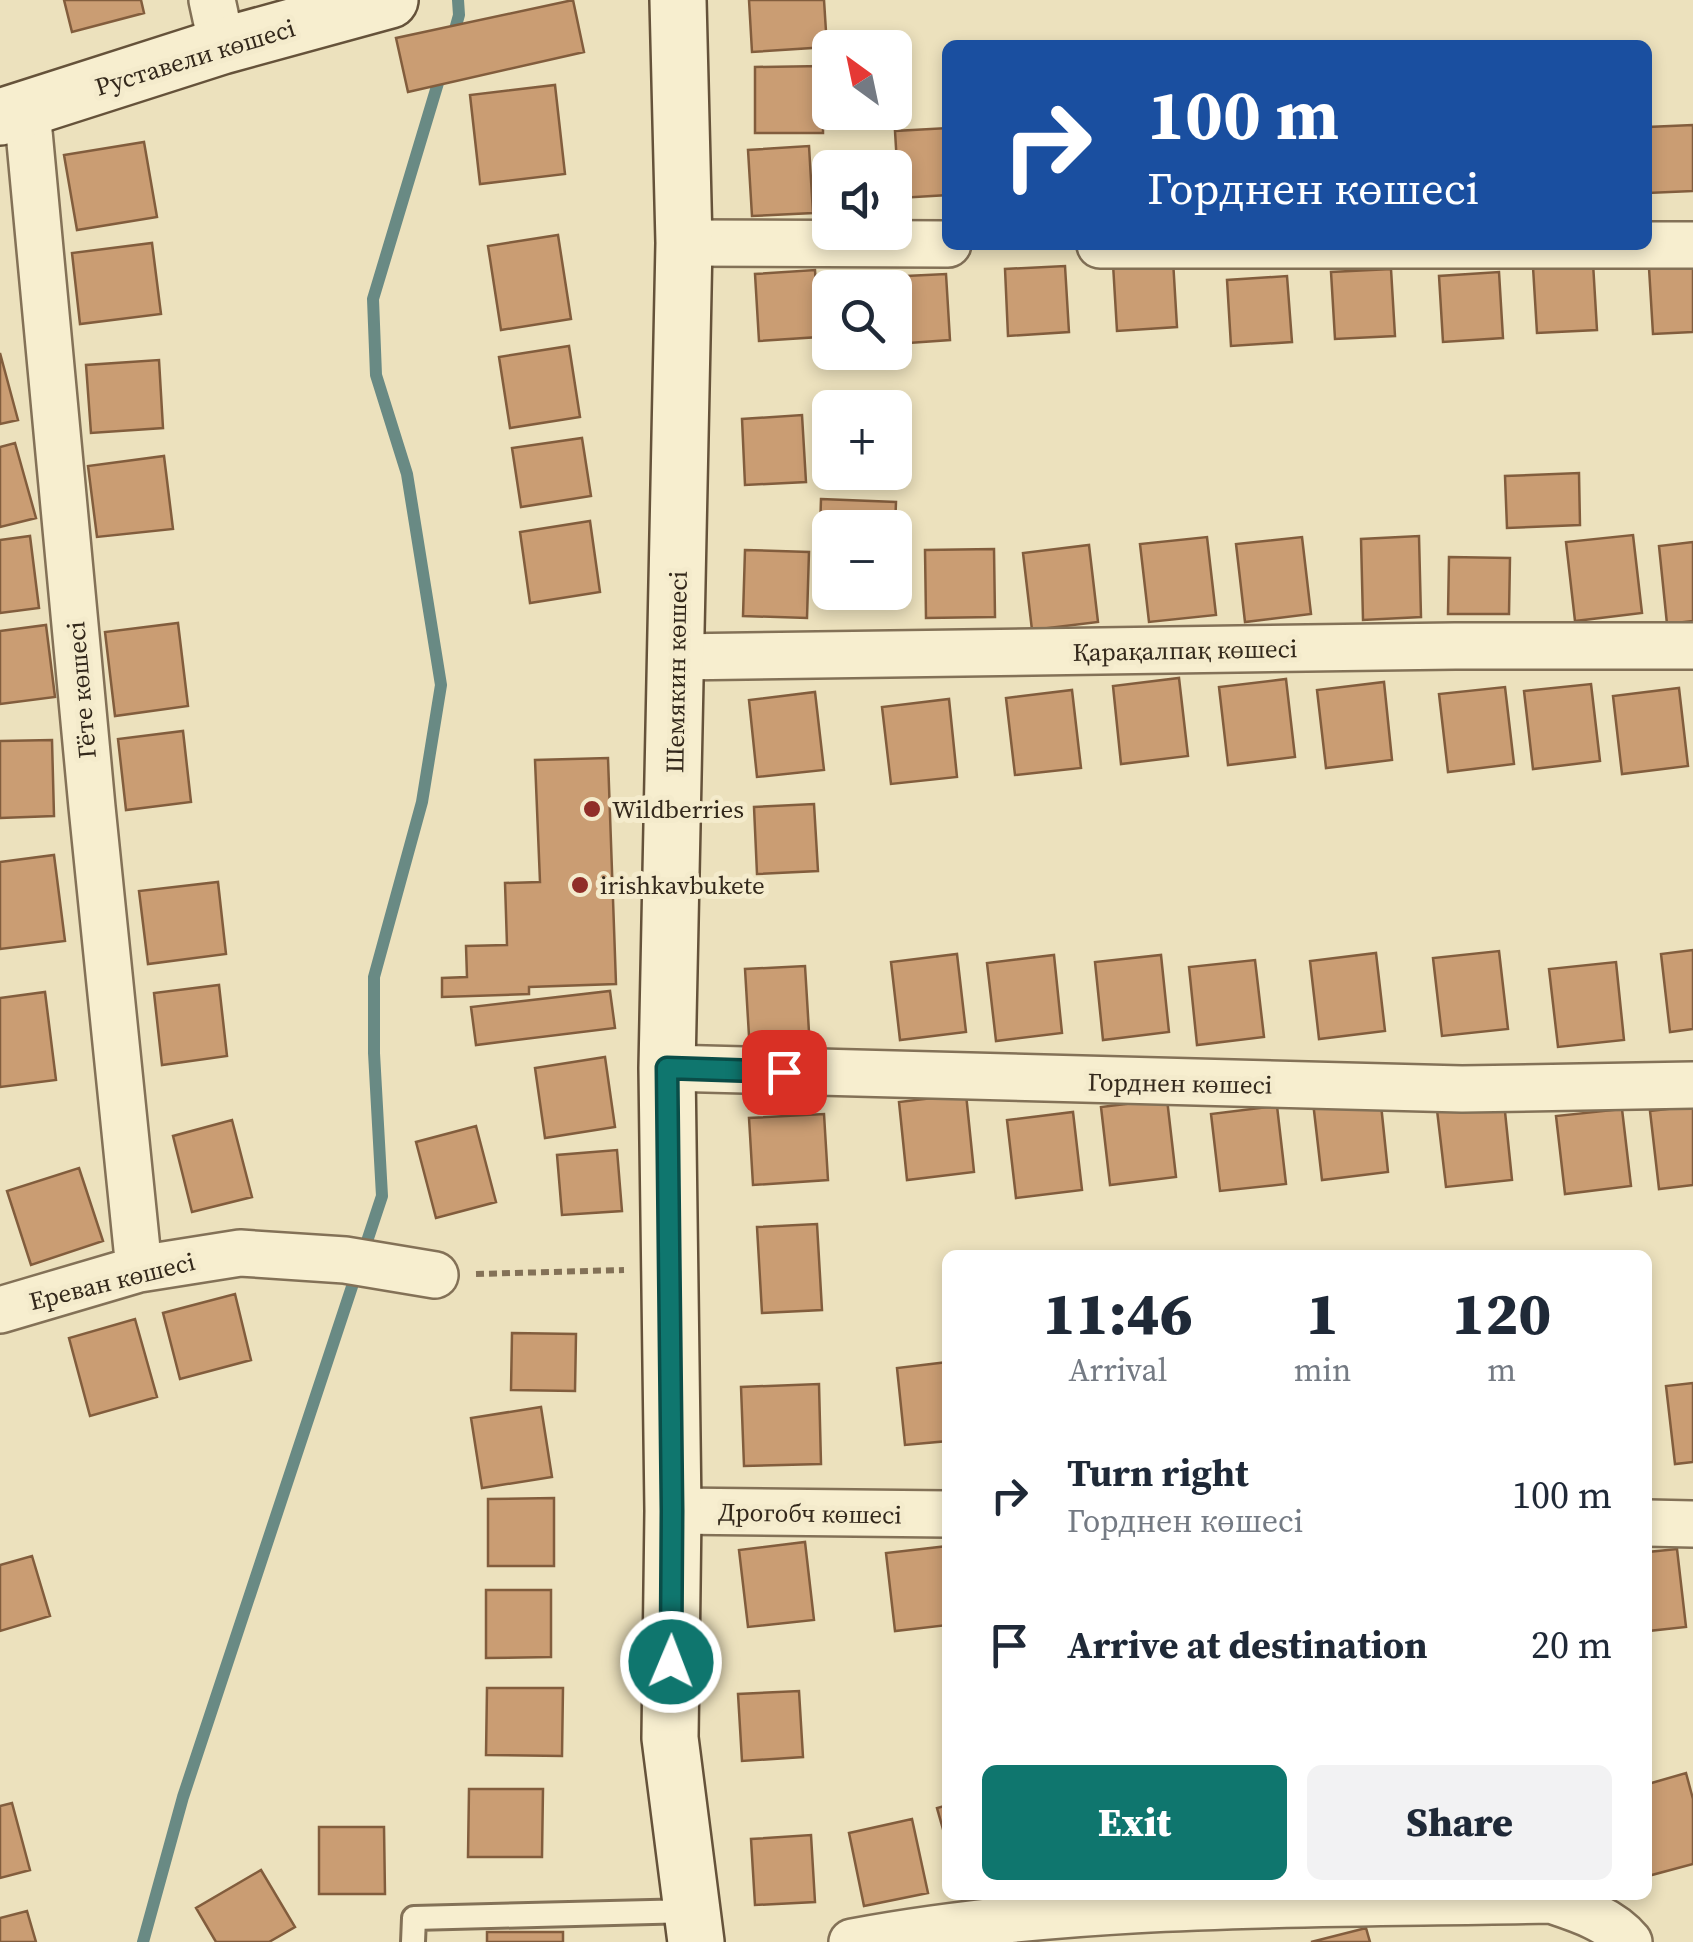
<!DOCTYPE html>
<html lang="en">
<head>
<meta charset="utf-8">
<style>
  body { margin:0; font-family:"Source Serif 4",serif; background:#f2f2f3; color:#1f2937; height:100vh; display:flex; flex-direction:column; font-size:38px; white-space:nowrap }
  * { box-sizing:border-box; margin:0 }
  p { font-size:32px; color:#747a83 }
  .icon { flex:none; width:55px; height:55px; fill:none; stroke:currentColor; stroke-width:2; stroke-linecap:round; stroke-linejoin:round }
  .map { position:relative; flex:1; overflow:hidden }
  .drawer { position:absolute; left:942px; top:1250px; width:710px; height:650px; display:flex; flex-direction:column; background:#fff; border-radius:15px; box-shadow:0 5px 15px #0003 }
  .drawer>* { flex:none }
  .guide { position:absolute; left:942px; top:40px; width:710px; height:210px; border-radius:15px; box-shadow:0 5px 15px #0003; background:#1a4fa0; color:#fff; overflow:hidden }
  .needle { width:65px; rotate:327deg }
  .buttons { position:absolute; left:812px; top:30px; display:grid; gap:20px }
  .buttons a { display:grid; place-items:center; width:100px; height:100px; border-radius:15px; background:#fff; box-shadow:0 5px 15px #0003; font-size:50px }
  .pin { position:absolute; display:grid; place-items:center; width:85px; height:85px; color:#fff; margin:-42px; border-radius:20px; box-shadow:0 5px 15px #0006 }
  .me { position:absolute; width:110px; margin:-55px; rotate:1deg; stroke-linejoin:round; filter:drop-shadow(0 0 8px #0008) }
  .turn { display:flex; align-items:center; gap:35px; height:210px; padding:0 40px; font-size:45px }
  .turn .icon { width:130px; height:130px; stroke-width:2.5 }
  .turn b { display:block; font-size:70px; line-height:85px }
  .eta { display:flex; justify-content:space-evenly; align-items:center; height:170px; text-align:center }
  .eta b { font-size:60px; font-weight:800; line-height:70px }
  .cta { display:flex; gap:20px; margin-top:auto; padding:20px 40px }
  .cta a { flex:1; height:115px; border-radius:15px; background:#0f766e; color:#fff; font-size:40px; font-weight:800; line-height:115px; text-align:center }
  .cta a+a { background:#f2f2f3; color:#1f2937 }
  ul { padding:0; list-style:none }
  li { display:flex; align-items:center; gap:30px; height:150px; padding:0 40px }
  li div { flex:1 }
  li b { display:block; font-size:38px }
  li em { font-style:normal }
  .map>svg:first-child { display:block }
</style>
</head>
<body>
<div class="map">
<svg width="1693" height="1942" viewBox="0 0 1693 1942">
  <rect width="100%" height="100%" fill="#ece1bd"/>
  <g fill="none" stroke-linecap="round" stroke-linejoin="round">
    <path stroke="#698a84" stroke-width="12" d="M452,40L459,15L458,0
      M143,1942L183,1797L382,1196L374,1053V977L422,802L441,685L407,474L376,375L373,299L441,73"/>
  </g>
  <path fill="#ca9d73" stroke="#825d3d" stroke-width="2.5" d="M64,0H141L144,13L72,32Z
    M573,0L584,52L408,92L396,38Z
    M749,0H824L827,47L752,52Z
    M823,66V133H755V67Z
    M555,85L565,174L480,184L470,95Z
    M1693,125V191L1648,193V127Z
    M948,128V195L899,198L895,131Z
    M144,142L157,217L77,230L64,155Z
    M809,146L813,213L752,216L748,150Z
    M558,235L571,319L501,330L488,246Z
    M152,243L161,314L80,324L72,253Z
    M1173,260L1177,327L1117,331L1113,264Z
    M1593,263L1597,330L1537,333L1533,267Z
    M1693,265V332L1653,334L1649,268Z
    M1065,266L1069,332L1008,336L1005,269Z
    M1391,269L1395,336L1335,339L1331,272Z
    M815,270L819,337L759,341L755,274Z
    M1499,272L1503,338L1443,342L1439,276Z
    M946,274L950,340L895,344V288H886V277Z
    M1287,276L1292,342L1231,346L1227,280Z
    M569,346L580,417L510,428L499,357Z
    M0,353L18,420L0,424Z
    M159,360L163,428L91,433L86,365Z
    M802,415L806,482L745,485L742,419Z
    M582,438L591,496L521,507L512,448Z
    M15,443L36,518L0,527V447Z
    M164,456L173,529L97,537L88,466Z
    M1579,473L1580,525L1507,528L1505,476Z
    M821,499L896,502L895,528H830V565L819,564Z
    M590,521L600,592L530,603L520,532Z
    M1633,535L1642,613L1575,621L1566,542Z
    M30,536L39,608L0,613V540Z
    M1419,536L1421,617L1363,620L1361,539Z
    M1207,537L1216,615L1149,622L1140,544Z
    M1302,537L1311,614L1245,622L1236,544Z
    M1693,542V621L1667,624L1659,546Z
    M1089,545L1098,622L1032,630L1023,553Z
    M994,549L995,617L926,618L925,550Z
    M745,550L809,552L807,618L743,616Z
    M1449,557L1510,558L1509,614H1448Z
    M178,623L188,706L115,716L105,632Z
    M46,625L55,697L0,704V631Z
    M1179,678L1188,756L1121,764L1113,686Z
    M1286,679L1295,757L1228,765L1219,687Z
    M1384,682L1392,760L1326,768L1317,690Z
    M1591,684L1600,761L1533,769L1524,691Z
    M1505,687L1514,764L1448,772L1439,694Z
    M1679,688L1688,766L1622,774L1613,696Z
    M1072,690L1081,768L1015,775L1006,698Z
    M815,692L824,770L757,777L749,700Z
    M949,699L957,777L891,784L882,707Z
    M183,731L191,802L126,810L118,739Z
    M52,740L54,816L0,818V741Z
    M608,758L616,984L529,987V994L442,997V978L467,977L466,946L507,945L505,883L540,882L535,760Z
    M814,804L818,871L757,874L754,807Z
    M54,855L65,941L0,949V862Z
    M218,882L226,954L148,964L139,891Z
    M1693,950V1029L1670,1032L1661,954Z
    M1499,951L1508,1029L1442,1036L1433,958Z
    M1376,953L1385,1031L1319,1039L1310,961Z
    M957,954L966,1032L900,1040L891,962Z
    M1054,955L1062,1033L996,1041L987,963Z
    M1161,955L1169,1032L1103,1040L1095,962Z
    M1255,960L1264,1037L1197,1045L1189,967Z
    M1616,962L1624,1040L1558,1047L1549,969Z
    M805,966L809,1032L749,1036L745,969Z
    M219,985L227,1056L162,1065L154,993Z
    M610,991L615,1028L476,1045L471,1007Z
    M45,992L56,1080L0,1087V998Z
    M605,1057L615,1127L545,1138L535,1068Z
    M966,1094L974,1172L907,1180L899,1102Z
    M1380,1095L1388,1172L1322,1180L1313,1102Z
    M1167,1099L1176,1177L1110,1185L1101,1107Z
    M1504,1102L1512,1180L1446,1187L1437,1110Z
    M1277,1106L1286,1184L1220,1191L1211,1114Z
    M1693,1106V1185L1659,1189L1650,1111Z
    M1622,1109L1631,1186L1565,1194L1556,1116Z
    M1073,1112L1082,1190L1016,1198L1007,1120Z
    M824,1114L828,1180L753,1185L749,1118Z
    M232,1120L252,1197L192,1212L173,1136Z
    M476,1126L496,1202L436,1218L416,1142Z
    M617,1150L622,1211L562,1215L557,1155Z
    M79,1168L103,1241L31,1265L7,1191Z
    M817,1224L822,1310L762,1313L757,1227Z
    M235,1294L251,1360L180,1379L163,1313Z
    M135,1319L157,1397L90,1416L69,1338Z
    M512,1333L576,1334L575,1391L511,1390Z
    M948,1362V1441L905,1445L897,1368Z
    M1693,1383V1462L1675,1464L1666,1386Z
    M819,1384L821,1464L744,1466L741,1387Z
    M541,1407L552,1477L482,1488L471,1418Z
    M554,1498V1566H488V1499Z
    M805,1542L814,1620L748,1627L739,1550Z
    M948,1546V1625L895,1631L886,1553Z
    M1677,1549L1686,1627L1648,1631V1552Z
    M32,1556L50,1616L0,1631V1565Z
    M486,1590H551V1657L486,1658Z
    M487,1688H563L562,1756L486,1755Z
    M799,1691L803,1757L742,1761L738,1694Z
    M1686,1773L1693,1799V1864L1648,1876V1784Z
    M469,1789H543L542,1857H468Z
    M12,1803L30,1870L0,1878V1806Z
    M948,1805V1847L937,1808Z
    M912,1819L928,1893L864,1906L849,1833Z
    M319,1827H384L385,1894H319Z
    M811,1835L815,1902L755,1905L751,1839Z
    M261,1870L295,1927L269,1942H216L196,1908Z
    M27,1911L36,1942H0V1918Z
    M1366,1928L1370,1942H1311Z
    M487,1932H563V1942H487Z"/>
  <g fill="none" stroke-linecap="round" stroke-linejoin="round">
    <g stroke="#837157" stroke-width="28">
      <path id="lane" d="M413,1942L414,1918L691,1911"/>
    </g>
    <g stroke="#837157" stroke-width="50">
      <path id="street" d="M212,0L222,46
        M27,110L92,807L139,1269
        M684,243L948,244
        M1100,245H1693
        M676,657L1455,646H1693
        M667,1068L1462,1089L1693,1085
        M0,1310L139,1269L240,1253L345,1260L435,1275
        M673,1511L948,1514
        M1648,1523L1693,1524
        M852,1942C1082,1899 1318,1905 1551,1900C1578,1909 1610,1919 1629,1942"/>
    </g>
    <g stroke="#65523a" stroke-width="60">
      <path id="secondary" d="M678,0L684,243L667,1068L673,1511L670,1738L696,1942
        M0,117L222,46L390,0"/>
    </g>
    <path stroke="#837157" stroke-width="6" stroke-dasharray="8 5" stroke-linecap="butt" d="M476,1274L624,1270"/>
    <use href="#lane" stroke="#f7eecf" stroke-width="22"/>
    <use href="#street" stroke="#f7eecf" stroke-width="45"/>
    <use href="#secondary" stroke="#f7eecf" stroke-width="55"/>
  </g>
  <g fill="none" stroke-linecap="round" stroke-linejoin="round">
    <g stroke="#0a4d48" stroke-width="25">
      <path id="route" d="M671,1662L672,1511L667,1068L784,1072"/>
    </g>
    <use href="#route" stroke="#0f766e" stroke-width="18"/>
  </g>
  <g fill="#902e28" stroke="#f4ebcc" stroke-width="4">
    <circle cx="592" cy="809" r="10"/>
    <circle cx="580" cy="885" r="10"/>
  </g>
  <g text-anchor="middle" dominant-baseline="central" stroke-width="10" stroke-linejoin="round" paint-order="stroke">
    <g font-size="25" fill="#33281b" stroke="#f4ebcc">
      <text transform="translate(195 57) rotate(-17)">Руставели көшесі</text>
      <text transform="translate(1185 650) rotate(-1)">Қарақалпақ көшесі</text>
      <text transform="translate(676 672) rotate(-89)">Шемякин көшесі</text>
      <text transform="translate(81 690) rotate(-95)">Гёте көшесі</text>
      <text transform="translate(1180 1083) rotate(1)">Горднен көшесі</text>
      <text transform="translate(112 1281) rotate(-14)">Ереван көшесі</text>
      <text transform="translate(810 1513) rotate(1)">Дрогобч көшесі</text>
    </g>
    <g font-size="25" fill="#33281b" stroke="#f4ebcc" text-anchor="start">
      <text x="612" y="809">Wildberries</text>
      <text x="600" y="885">irishkavbukete</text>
    </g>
  </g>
</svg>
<div class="buttons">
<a><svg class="needle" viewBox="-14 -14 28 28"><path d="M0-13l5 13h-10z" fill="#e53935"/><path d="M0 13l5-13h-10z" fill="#747a83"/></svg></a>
<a><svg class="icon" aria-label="sound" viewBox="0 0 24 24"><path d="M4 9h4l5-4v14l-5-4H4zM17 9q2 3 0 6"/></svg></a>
<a><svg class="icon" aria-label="search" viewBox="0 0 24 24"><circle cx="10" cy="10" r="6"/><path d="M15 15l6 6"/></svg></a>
<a>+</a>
<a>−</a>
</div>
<div class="pin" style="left:784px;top:1072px;background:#d93025"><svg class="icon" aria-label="arrive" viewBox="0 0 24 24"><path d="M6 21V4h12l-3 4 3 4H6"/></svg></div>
<svg class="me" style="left:671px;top:1662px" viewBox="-20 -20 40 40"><circle r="17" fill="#0f766e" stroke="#fff" stroke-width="3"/><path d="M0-11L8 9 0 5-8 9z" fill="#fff"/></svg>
<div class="guide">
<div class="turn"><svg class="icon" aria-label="right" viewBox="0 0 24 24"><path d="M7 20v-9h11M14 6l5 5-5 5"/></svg><div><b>100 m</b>Горднен көшесі</div></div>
</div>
<section class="drawer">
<div class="eta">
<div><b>11:46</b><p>Arrival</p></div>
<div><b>1</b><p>min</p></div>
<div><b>120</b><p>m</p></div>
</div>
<ul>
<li><svg class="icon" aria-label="right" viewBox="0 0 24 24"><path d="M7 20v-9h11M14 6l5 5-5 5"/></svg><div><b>Turn right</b><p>Горднен көшесі</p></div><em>100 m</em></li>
<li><svg class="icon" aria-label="arrive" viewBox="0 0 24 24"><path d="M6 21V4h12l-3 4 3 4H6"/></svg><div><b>Arrive at destination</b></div><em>20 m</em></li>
</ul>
<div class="cta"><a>Exit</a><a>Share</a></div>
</section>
</div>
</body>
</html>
